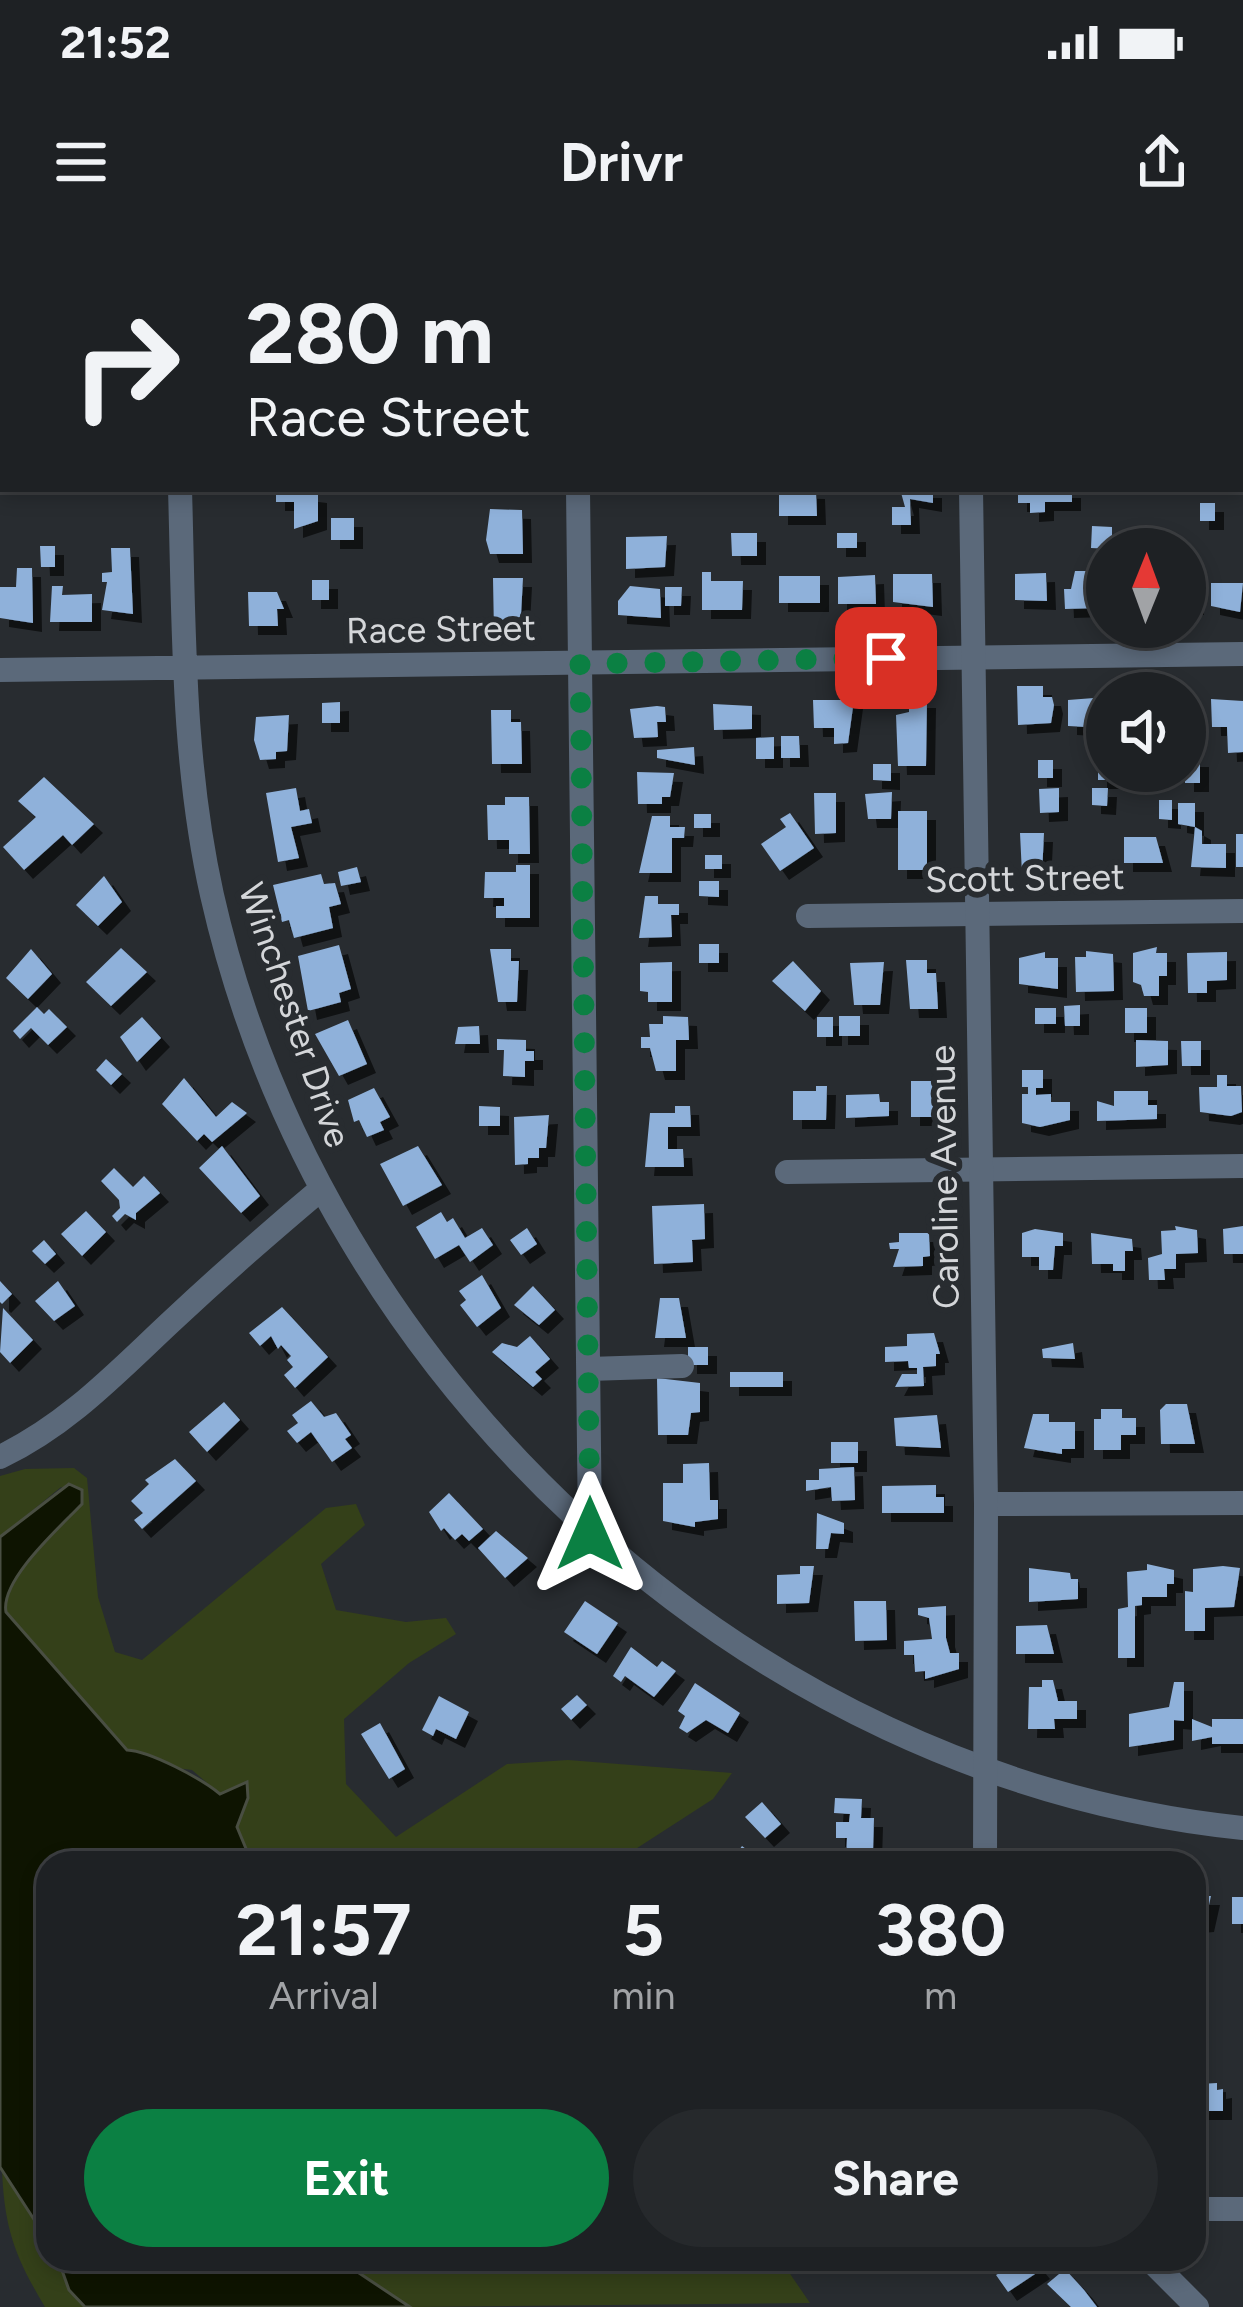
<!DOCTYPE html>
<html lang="en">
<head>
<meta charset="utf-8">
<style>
  body { margin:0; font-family:Figtree,sans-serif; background:#26292c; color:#f1f3f6; height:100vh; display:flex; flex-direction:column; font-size:45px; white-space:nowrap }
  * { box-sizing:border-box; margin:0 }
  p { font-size:39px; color:#a1a3a6 }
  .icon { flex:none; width:66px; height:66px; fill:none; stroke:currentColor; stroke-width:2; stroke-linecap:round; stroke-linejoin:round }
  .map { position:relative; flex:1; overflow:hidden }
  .drawer { position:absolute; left:36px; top:1611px; width:1170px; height:420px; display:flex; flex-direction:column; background:#1e2124; border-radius:36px; box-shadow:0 6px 18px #0003,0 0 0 3px #3c3e41 }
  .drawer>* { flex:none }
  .hud { position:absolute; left:0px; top:0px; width:1245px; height:252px; box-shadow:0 6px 18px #0003,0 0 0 3px #3c3e41; background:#1e2124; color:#f1f3f6; overflow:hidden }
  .needle { width:78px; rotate:1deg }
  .buttons { position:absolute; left:1086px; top:288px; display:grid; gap:24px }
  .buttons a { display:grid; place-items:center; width:120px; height:120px; border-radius:50%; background:#1e2124; box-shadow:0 6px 18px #0003,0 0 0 3px #3c3e41; font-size:60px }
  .pin { position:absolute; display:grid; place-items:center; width:102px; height:102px; color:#fff; margin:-51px; border-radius:24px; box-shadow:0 6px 18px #0006 }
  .me { position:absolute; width:132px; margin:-66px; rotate:0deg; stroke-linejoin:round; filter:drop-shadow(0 0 9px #0008) }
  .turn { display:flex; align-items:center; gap:42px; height:252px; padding:0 48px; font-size:54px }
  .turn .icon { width:156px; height:156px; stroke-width:2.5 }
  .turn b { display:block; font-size:84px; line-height:102px }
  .eta { display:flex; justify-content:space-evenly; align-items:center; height:204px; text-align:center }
  .eta b { font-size:72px; font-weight:700; line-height:84px }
  .cta { display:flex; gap:24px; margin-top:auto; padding:24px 48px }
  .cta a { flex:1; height:138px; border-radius:72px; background:#0b8043; color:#fff; font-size:48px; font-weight:700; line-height:138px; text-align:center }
  .cta a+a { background:#26292c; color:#f1f3f6 }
  .status { display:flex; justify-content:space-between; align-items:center; height:84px; padding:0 60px; background:#1e2124; direction:ltr }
  .status svg { height:33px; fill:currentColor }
  header { display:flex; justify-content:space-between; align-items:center; height:156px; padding:0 48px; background:#1e2124; font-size:54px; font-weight:700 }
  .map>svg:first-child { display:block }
</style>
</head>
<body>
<div class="status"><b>21:52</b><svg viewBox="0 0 49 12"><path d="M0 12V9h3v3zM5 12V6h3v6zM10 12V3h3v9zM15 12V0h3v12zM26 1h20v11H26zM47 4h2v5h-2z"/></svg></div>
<header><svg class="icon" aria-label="menu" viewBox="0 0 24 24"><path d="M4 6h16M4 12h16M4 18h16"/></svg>Drivr<svg class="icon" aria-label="share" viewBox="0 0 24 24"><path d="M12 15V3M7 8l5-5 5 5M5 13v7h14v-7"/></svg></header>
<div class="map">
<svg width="1243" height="2067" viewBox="0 0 1243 2067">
  <defs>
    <filter id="shadow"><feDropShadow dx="9" dy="9" stdDeviation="0" flood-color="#0009"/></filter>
  </defs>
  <rect width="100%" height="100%" fill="#282c30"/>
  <path fill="#344019" d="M74,1228L87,1238L98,1357L115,1412L142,1420L326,1268L356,1264L365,1285L321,1324L336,1370L406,1382L446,1378L456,1394L409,1423L344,1479L346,1544L396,1597L507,1524L568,1520L732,1533L713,1559L614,1623H252L237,1587L248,1558L220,1554L192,1530L162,1526L140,1511L127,1510L6,1372C0,1340 60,1287 82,1264L61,1247L0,1297V1236L25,1229Z
    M2,1928L48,2001V2019H58L70,2050L85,2067H45C15,2017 4,1988 2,1928Z
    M338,2019H772L784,2025L810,2063L410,2067Z"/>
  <path fill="#0e1401" stroke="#494e42" stroke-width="3" d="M69,1244L82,1250V1264C60,1287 0,1340 6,1372L127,1510C150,1511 202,1539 220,1554L247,1542L248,1558L237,1587L252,1623H48V2001L0,1927V1297Z
    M58,2019H338L410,2067H85L69,2050Z"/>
  <path fill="#8fb1da" filter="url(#shadow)" d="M276,249L318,254V281L294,289V262H276Z
    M779,249L816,250L817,276H779Z
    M900,249H933V263L910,259L911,285H892V267H905Z
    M1018,249H1072V262H1045V272L1030,273V263H1018Z
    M1200,263H1215V281H1200Z
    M490,269L522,270L523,314H490L486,300Z
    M331,278H354V300H331Z
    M1092,286L1112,287V309L1091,308Z
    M731,293H757V316H732Z
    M837,293H857V308H837Z
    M667,296L665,327L626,329V297Z
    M40,306H55V327H41Z
    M111,308H130L133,374L102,370L107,342H102V333L112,332Z
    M17,328H32L33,383L0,378V347H16Z
    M1075,331H1089V338H1098V368L1065,369L1064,349H1071Z
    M702,332H711V341H743L742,370H702Z
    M1046,333L1047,361L1015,360V334Z
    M893,334H932L933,367L893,362Z
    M875,335L876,364H838V337Z
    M779,336H820V363H779Z
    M493,338H523L520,393H494Z
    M312,340H329V360H312Z
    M1194,343L1195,366L1185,367V344Z
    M1211,343H1243L1240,372L1211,366Z
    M52,346H63L62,355L92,354V382H50Z
    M630,346L660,349L661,378L618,375V361Z
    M665,347H682L681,366H665Z
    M248,352H277L284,369H277L278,386H249Z
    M1017,446H1043V457H1052L1054,465L1051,483L1018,485Z
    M1094,458L1105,460V488L1068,486V460Z
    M909,459H927L926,526H898L896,475L909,472Z
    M1211,459L1243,461V512L1228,513L1227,487H1212Z
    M813,460H854L848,503L834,504V488H814Z
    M340,462V483H322V463Z
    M713,464L752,466V489L714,490Z
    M657,466L665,467L666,482H657L658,497L634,498L630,469Z
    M491,470H511V482H521L522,524H492Z
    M289,475L287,511L276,512V519L260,520L254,500L256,477Z
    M781,496H799L800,518H781Z
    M774,497V519H756V498Z
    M694,507L695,525L657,518V510Z
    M1185,518H1200V543H1185Z
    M1038,520H1053V538H1038Z
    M1098,521H1107L1114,540H1098Z
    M873,524H891V541L873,540Z
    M637,532L674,533L670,557H662V564H638Z
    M44,537L94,584L72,605L63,595L24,630L3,607L36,577L18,561Z
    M296,548L300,571L309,569L312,583L291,587L299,618L278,622L266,553Z
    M1059,548V572L1040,573L1039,549Z
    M1092,548H1108L1107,566L1092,565Z
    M892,552L891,579H868L865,554Z
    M814,553H836V593L815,594Z
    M505,557H529L530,614H509V600H488L487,565H505Z
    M1159,560H1172V580L1159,579Z
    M1178,563H1195V587L1178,584Z
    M898,571H927V630H898Z
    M790,573L814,608L780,631L761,604L786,587L780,579Z
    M694,574H711V588H694Z
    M652,576H670V587H685L684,598H672V633H639Z
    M1195,587L1202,591V604H1226V628L1191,627Z
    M1020,593H1044L1042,634H1022Z
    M1236,594H1243V627H1236Z
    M1124,597H1156L1163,623H1124Z
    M705,615H722V629H705Z
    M516,625H530V678H496V666H504V658H484L485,632H516Z
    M357,627L361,642L341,646L338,632Z
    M321,634L324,644L335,643L341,664L329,667L333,688L294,698L289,680L282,682L273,645Z
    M104,636L122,662L98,686L76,665Z
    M699,641H719V657L699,656Z
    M645,656H658V664H679V675H671L672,697L639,698Z
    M699,704H719V723H699Z
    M339,705L351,749L339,753L341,762L308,771L298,716Z
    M1157,707L1156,713H1167V736H1159V756H1144L1141,745L1133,742V713Z
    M121,708L147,732L111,766L86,742Z
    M31,709L52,734L28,759L6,738Z
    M490,709H511V721H519L517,762H498Z
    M1086,711L1113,714L1114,751L1076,752L1075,717H1086Z
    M1045,712V718H1058V749L1019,744V718Z
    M1227,712V740L1207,741V753H1188L1187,713Z
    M906,720H927V733H936L938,769H910Z
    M793,721L821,751L805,771L772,741Z
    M672,722V762H648V752L640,751V723Z
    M884,722L880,765H854L850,723Z
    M1080,765V786H1065L1064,766Z
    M37,767L44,774L49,769L67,787L48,805L31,788L20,799L13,791Z
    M1035,768H1056V784H1035Z
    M1125,768H1147V793H1125Z
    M663,776L688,777L689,800H676V831H656L650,808H641V797H650L649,784H663Z
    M839,776H860V796H839Z
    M142,777L161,798L137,822L120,797Z
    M817,777H833V797H817Z
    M348,780L367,824L339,836L315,794Z
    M479,786L480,804H455L458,787Z
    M497,799L526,800V811H534V821H525V837L503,836L504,810H497Z
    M1136,800L1168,801V825L1136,827Z
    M1181,801H1201V826H1182Z
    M106,819L122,834L111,845L96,830Z
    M1022,830H1043V848H1036V855L1051,854V862H1070V880L1040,887L1022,883V854H1028V847H1022Z
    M1217,835H1227V846H1241L1242,872L1231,876L1200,872L1199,847H1217Z
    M184,838L216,877L232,862L247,873L212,902L204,894L197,901L162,864Z
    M911,841H933L932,855H940L934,877H911Z
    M816,846H827L826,880H793V851H816Z
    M374,848L390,877L380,882L384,890L367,897L359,880L354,882L348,860Z
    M1114,851H1148V865H1157V879L1097,881V861L1114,866Z
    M879,854L880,862H889V876L846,878V855Z
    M479,866L500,867V886H479Z
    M675,866H690L691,887H668V909H683L684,927H645L650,873H675Z
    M549,875L546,908H539V918H528V924L515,925L514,877Z
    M222,906L260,956L241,973L199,928Z
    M418,906L442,945L403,966L380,924Z
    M114,928L133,947L144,936L160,953L136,973V980L125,974L117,982L112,976L120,968L119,960L101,941Z
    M704,964L705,999L692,1000L693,1022L654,1024L652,966Z
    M86,971L106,992L82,1016L61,994Z
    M441,972L447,982L453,978L465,998L482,988L493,1005L470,1022L459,1005L435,1019L416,987Z
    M1175,986L1197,990L1198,1013L1176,1014V1029H1164L1165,1040H1149L1148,1018L1162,1014L1161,991L1176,990Z
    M1243,986V1014H1224L1223,989Z
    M527,988L537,1004L521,1015L510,1000Z
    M1035,989L1063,993V1006H1055L1053,1030H1039V1017H1022V993Z
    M899,993H929L930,1016L923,1017V1026L893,1027L899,1009H890L889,1003L899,1002Z
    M1091,993L1132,999L1133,1011H1125V1031H1113V1024H1092Z
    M44,1000L56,1014L45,1024L32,1011Z
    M482,1035L501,1068L477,1087L460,1065L466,1060L459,1051Z
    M0,1041L12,1054L2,1064L0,1062Z
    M58,1041L75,1066L54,1081L35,1061Z
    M533,1046L555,1070L539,1085L514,1065Z
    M660,1058H679L686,1098H655Z
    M282,1067L328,1117L295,1148L284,1135L293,1127L287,1120L291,1116L281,1105L278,1109L271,1096L260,1106L249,1093Z
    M3,1068L33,1100L10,1123L0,1112Z
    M934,1093L940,1114H936V1126L923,1127L924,1146L895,1147L902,1134H917V1128H909L908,1121L885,1122V1107L907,1106V1094Z
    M530,1096L550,1119L535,1132L542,1139L533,1147L492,1112L502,1103L517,1107Z
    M1073,1103L1075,1119L1043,1118L1042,1109Z
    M688,1107H708V1125H688Z
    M730,1132H783V1147H730Z
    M657,1138L700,1143V1172L691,1173L688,1195H658Z
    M311,1161L324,1177L336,1173L351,1195L345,1199L352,1208L332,1222L311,1192L297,1203L287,1191L298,1183L292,1175Z
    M224,1162L240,1180L207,1212L189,1192Z
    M1166,1164H1187L1195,1204H1161L1160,1170Z
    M1101,1169H1122V1178H1136V1195H1121V1210H1094V1179H1101Z
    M1033,1174H1049V1182H1075V1209H1062V1214L1024,1208Z
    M937,1175L941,1208L896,1206L894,1178Z
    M831,1202H858V1223H831Z
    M175,1219L196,1241L142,1289L134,1280L143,1273L131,1261L149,1244L145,1240Z
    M709,1223L710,1260H718V1279L695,1282V1287L663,1281V1243H683V1224Z
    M854,1227L855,1260L832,1261L831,1247L806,1251V1240H819V1229Z
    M936,1245V1257H944V1273H882V1246Z
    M449,1253L483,1289L469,1301L462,1294L455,1300L444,1288L441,1291L429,1272Z
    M817,1273L844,1283V1294L831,1293L828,1309H816Z
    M496,1291L528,1318L505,1338L478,1308Z
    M1147,1324L1174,1330V1344H1167V1357H1142V1365L1135,1366V1418H1118V1369L1128,1367L1127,1332L1147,1330Z
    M800,1326H814L809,1363L777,1364V1335L800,1334Z
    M1223,1326L1240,1328L1234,1367L1205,1368V1391H1185V1351L1193,1352V1329Z
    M1029,1328L1070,1333L1071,1339H1078V1359L1029,1362Z
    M585,1361L618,1383L597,1414L564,1392Z
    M854,1361H886L887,1400L855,1401Z
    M946,1366V1398L950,1413H959V1429L925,1439V1431L915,1432L914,1415H904V1401L932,1399L929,1378L918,1375V1368Z
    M1047,1385L1054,1414H1016V1386Z
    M631,1407L657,1427L662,1421L676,1431L654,1457L625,1436L621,1442L613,1436Z
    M1042,1440H1053L1058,1461H1077V1479H1054L1055,1489H1028L1029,1447H1042Z
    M1174,1442H1184V1481L1174,1480V1500L1129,1507V1474L1169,1467Z
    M695,1443L740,1473L728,1493L706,1480L687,1493L679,1488L685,1476L678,1471Z
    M577,1455L587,1465L571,1480L561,1469Z
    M439,1456L469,1472L456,1499L436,1489L433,1496L422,1490Z
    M1192,1479L1212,1487V1479H1243V1504H1212V1497L1192,1501Z
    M380,1483L405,1529L389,1539L361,1494Z
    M835,1558L862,1559L861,1578H874L873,1611L859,1612V1623H846L847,1598H836V1582H849L850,1574L834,1573Z
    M762,1562L781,1584L765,1598L745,1577Z
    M742,1606L754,1615L748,1623H730Z
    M1194,1656H1211L1205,1683L1194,1684Z
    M1232,1657H1243V1684H1232Z
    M1217,1843V1850L1223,1849V1871H1197L1200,1844Z
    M996,2019H1032L1041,2030L1008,2052L996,2035L1003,2031Z
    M1065,2029L1084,2050L1097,2067H1071L1047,2044Z"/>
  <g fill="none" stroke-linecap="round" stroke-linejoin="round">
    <path stroke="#5b697a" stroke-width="24" d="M174,0V3
      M1242,156H1243
      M0,171H3
      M180,249C184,385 182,521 212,655C321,1137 746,1537 1243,1588
      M578,249L590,1294
      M0,430L1243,414
      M808,676L1243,671
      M787,932L1243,926
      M589,1129L682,1126
      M0,1217C69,1184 118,1131 174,1079C221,1035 270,992 320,950
      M986,1264L1243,1263
      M1194,1969H1243"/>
    <path stroke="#5b697a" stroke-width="24" d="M968,0V3
      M971,249L986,1264L985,1623
      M1149,2019L1197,2067"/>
  </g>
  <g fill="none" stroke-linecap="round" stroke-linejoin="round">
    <path stroke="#0b8043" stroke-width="21" stroke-dasharray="0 37.8" d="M590,1294L580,424L886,418"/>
  </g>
  <g text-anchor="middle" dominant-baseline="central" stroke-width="12" stroke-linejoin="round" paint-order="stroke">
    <g font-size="36" fill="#d4d6d9" stroke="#282c30">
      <text transform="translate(441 389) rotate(-1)">Race Street</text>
      <text transform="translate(1025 638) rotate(-1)">Scott Street</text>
      <text transform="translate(295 775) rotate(71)">Winchester Drive</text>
      <text transform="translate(944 937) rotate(-91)">Caroline Avenue</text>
    </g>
  </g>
</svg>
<div class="buttons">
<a><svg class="needle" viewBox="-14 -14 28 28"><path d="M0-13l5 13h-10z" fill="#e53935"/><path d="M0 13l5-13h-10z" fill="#a1a3a6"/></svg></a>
<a><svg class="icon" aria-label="sound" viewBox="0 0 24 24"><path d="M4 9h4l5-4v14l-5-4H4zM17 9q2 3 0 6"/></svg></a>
</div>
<div class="pin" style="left:886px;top:418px;background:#d93025"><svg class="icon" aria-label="arrive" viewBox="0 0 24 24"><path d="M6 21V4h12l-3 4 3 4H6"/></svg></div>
<svg class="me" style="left:590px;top:1294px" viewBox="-20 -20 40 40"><path d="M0-17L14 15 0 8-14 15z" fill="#0b8043" stroke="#fff" stroke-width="4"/></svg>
<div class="hud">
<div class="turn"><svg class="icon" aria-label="right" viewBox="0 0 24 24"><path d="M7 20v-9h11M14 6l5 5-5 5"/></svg><div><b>280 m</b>Race Street</div></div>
</div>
<section class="drawer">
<div class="eta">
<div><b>21:57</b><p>Arrival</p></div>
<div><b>5</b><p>min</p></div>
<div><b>380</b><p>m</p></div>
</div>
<div class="cta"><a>Exit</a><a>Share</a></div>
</section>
</div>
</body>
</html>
